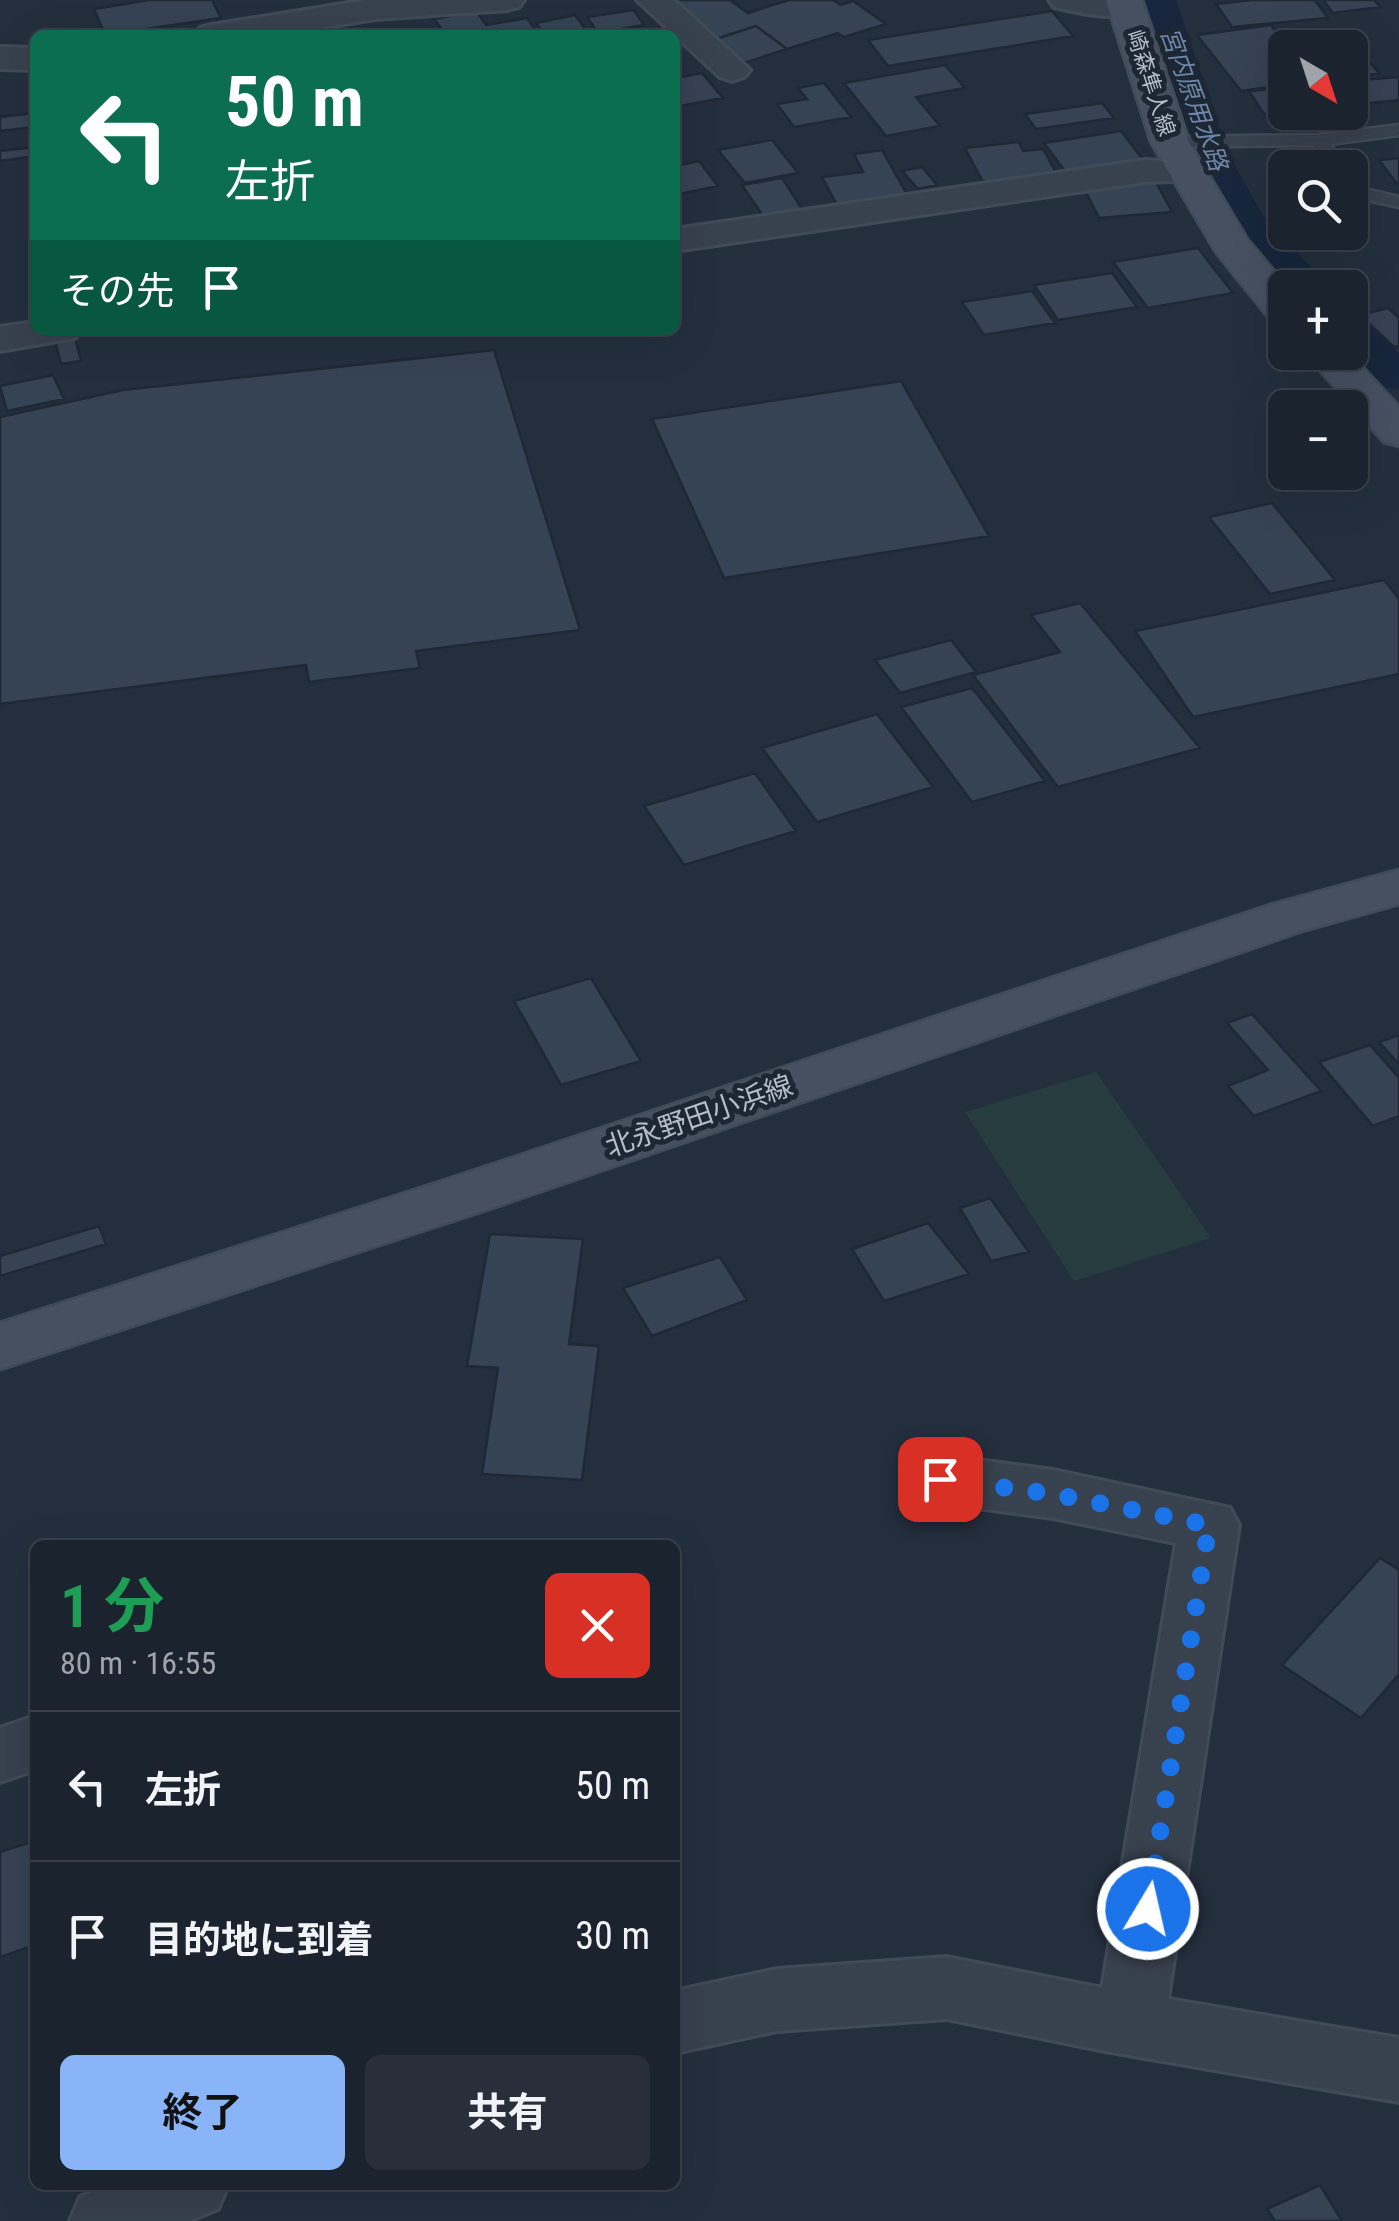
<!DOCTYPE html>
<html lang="ja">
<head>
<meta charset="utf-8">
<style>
  body { margin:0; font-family:"Roboto Condensed","Noto Sans JP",sans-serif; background:#282f3a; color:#f1f3f6; height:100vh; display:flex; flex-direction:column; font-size:38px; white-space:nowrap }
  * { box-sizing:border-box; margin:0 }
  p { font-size:32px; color:#a0a4aa }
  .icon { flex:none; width:55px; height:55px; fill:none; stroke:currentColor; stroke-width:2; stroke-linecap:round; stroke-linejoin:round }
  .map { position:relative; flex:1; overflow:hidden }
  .drawer { position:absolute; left:30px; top:1540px; width:650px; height:650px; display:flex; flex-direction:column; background:#1b232e; border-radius:15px; box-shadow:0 10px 40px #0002,0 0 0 2px #39404a }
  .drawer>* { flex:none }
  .hud { position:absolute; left:30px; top:30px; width:650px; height:305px; border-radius:15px; box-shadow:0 10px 40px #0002,0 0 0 2px #39404a; background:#0b6e4f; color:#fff; overflow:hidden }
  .needle { width:65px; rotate:141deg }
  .controls { position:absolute; left:1268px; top:30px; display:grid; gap:20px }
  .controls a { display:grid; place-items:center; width:100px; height:100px; border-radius:15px; background:#1b232e; box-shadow:0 10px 40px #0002,0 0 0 2px #39404a; font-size:50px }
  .pin { position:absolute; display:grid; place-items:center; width:85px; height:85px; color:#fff; margin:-42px; border-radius:20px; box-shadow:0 5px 15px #0006 }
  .me { position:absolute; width:110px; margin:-55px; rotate:9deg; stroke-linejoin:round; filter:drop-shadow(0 0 8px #0008) }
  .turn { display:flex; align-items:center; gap:35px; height:210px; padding:0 30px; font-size:45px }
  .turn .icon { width:130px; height:130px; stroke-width:2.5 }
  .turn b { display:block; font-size:70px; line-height:85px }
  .then { display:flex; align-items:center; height:95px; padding:0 30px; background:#0003; gap:20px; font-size:38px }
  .round { display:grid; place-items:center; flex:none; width:105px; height:105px; border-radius:15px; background:#282f3a }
  .overview { display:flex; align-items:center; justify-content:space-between; height:170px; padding:0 30px }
  h1 { font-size:60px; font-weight:700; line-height:75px; color:#1e9e55 }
  .cta { display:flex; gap:20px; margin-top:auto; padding:20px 30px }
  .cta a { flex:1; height:115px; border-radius:15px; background:#8ab4f8; color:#111; font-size:40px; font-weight:700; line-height:115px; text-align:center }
  .cta a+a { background:#282f3a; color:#f1f3f6 }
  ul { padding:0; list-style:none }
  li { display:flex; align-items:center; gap:30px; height:150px; padding:0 30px; border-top:2px solid #39404a }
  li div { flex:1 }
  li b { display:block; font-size:38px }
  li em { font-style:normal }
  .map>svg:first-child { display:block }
</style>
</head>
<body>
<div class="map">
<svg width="1399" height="2221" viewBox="0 0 1399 2221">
  <rect width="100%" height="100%" fill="#242f3e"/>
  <path fill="#263c3f" d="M1096,1072L1211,1238L1074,1281L965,1112Z"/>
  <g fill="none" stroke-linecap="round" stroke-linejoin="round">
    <path fill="#17263c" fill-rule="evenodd" d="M1140,0H1176L1228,153L1262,214L1330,288H1287L1231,228L1190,153Z
      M1350,316L1365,319L1399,353V390L1384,386L1350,352Z"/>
  </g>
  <path fill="#364354" stroke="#1f2835" stroke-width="2.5" d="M149,0H212L221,18L105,35L94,9Z
    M659,0H730L748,13L789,0H833L841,5L853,1L886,24L844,37L838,33L787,49L756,26L713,40Z
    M1252,0H1315L1328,18L1232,27L1216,4Z
    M1323,0H1374L1380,7L1333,13Z
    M634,10L644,25L598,33L587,17Z
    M476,11L486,25L527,18L539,35H446L434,19Z
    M1052,11L1073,36L888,66L868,40Z
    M575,15L587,31L545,35L536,23Z
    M1271,25L1289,48H1285V85L1241,91L1197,35Z
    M756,26L787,49L744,63L713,40Z
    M1306,29L1320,48H1293L1281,32Z
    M1358,49L1379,73L1350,77V50Z
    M945,65L965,88L916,97L940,126L886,136L844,83Z
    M702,73L723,98L675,107V78Z
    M1399,77V100L1350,105V81Z
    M824,83L851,117L794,127L777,104L807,99L798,88Z
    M1285,88V112L1264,114L1249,91Z
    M1102,103L1114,118L1036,129L1025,114Z
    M35,113V127L0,131V117Z
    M1121,131L1148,166L1070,178L1044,143Z
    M772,140L798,173L745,183L718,150Z
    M1019,142L1023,151L1043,149L1057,174L983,182L965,148Z
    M35,147V156L0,161V151Z
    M882,150L909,198L838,207L822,177L863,172L854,154Z
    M1399,158V184H1397L1379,160Z
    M699,161L718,186L675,195V166Z
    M1313,164L1315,168H1285V190L1270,169Z
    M922,167L937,185L918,189L902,171Z
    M782,178L804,212L765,219L742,185Z
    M1156,182L1172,212L1099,218L1084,188Z
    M1198,248L1233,293L1148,308L1113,262Z
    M1112,273L1137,307L1058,320L1034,285Z
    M1032,291L1055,323L984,335L962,302Z
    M1388,308L1399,318V346L1394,347L1360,315Z
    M75,338L81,361L61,364L55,341Z
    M494,350L580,630L416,651L420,668L309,682L306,665L0,704V417L123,390Z
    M53,375L64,399L7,411L0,386Z
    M901,381L989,536L724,578L652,419Z
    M1272,503L1335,580L1270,594L1209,517Z
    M1384,580L1399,599V674L1193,717L1135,631Z
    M1080,603L1200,748L1058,787L973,675L1060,652L1031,615Z
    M951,640L976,672L900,693L875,660Z
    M972,688L991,712L1045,781L972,802L901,707Z
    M877,714L933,787L817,822L762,748Z
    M755,773L796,831L684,865L644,806Z
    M591,978L641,1061L561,1085L514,1001Z
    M1252,1014L1321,1091L1254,1116L1228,1086L1268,1070L1227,1023Z
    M1399,1035V1064L1379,1042Z
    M1370,1045L1399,1078V1116L1373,1126L1319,1062Z
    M990,1198L1029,1252L991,1261L960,1208Z
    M928,1223L969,1274L884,1301L852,1249Z
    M99,1226L106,1244L0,1276V1256Z
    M490,1234L583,1239L569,1344L599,1346L582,1480L482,1474L498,1368L467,1366Z
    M720,1257L747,1300L652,1336L623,1288Z
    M1380,1558L1399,1570V1674L1361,1718L1282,1665Z
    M34,1841L35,1945L0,1957V1852Z
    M1320,2185L1342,2221H1275L1267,2209Z"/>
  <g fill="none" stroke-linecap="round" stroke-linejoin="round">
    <g stroke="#414a57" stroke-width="5">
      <path id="service" d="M1399,125V135L1330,144L1347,168H1330L1313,145L1170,147L1161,142L1170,137L1318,135Z
        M1350,176L1365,189L1399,197V207L1353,197Z"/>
    </g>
    <g stroke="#414a57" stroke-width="6">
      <path id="minor" d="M367,0H524L519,7L507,10L375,19L277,35H195L200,28L212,25Z
        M637,0H674L750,70L744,77L732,81L720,77Z
        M1049,0H1137L1142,7L1137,14C1112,20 1079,13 1054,7Z
        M0,47L35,48V70L0,69Z
        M1145,160L1201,164L1206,172L1201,180L1145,182L675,251V229Z
        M35,322V330H81L75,338L0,351V327Z
        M939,1455L1053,1470L1230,1508L1239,1525L1168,1999L1399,2038V2102L1105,2051L947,2019L777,2031L675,2053V1991L777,1969L947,1957L1102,1988L1176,1543L1053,1518L939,1503L918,1496L910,1479L918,1462Z
        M35,1716V1770L0,1782V1728Z
        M109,2185H228L218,2209L189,2221H70L80,2197Z"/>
    </g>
    <g stroke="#414a57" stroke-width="5">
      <path id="secondary" d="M1106,0H1142L1189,142L1247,239L1288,288L1285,322L1270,319L1216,252L1151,142Z
        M1304,352H1348L1399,407V446L1384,442Z
        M1399,870V904L1305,930L483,1211L0,1369V1323L443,1181L1270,905Z"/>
    </g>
    <use href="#service" fill="#38414e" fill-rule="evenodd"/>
    <use href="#minor" fill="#38414e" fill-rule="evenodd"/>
    <use href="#secondary" fill="#465061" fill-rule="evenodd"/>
  </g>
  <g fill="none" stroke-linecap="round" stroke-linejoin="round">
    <path stroke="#1a73e8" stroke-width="18" stroke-dasharray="0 32.4" d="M940,1479L1053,1494L1209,1525L1148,1909"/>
  </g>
  <g text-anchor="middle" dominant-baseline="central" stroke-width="10" stroke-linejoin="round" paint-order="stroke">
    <g font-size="22" fill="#b4bcc9" stroke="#1d2633">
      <text transform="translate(1151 83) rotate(72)">崎森隼人線</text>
    </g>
    <g font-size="25" font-style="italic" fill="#6d86a8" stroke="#1d2633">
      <text transform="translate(1194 99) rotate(70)">宮内原用水路</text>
    </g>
    <g font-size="28" fill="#b4bcc9" stroke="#1d2633">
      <text transform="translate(699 1116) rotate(-19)">北永野田小浜線</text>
    </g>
  </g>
</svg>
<div class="controls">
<a><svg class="needle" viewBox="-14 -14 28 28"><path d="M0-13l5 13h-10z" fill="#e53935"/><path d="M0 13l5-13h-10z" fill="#a0a4aa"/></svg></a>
<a><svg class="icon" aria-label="search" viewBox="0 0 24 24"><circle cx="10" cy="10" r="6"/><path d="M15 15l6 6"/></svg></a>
<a>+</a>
<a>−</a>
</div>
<div class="pin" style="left:940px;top:1479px;background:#d93025"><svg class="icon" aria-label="arrive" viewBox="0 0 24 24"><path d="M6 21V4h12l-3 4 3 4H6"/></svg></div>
<svg class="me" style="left:1148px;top:1909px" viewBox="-20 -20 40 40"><circle r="17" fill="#1a73e8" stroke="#fff" stroke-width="3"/><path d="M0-11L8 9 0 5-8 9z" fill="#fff"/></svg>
<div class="hud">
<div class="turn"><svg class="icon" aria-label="left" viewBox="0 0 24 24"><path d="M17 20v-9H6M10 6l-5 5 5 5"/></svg><div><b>50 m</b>左折</div></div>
<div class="then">その先<svg class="icon" aria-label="arrive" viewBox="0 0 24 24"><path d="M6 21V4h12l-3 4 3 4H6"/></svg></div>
</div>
<section class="drawer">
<div class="overview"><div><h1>1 分</h1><p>80 m · 16:55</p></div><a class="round" style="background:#d93025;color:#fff"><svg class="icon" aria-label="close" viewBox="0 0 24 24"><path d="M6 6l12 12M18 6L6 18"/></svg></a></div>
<ul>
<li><svg class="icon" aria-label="left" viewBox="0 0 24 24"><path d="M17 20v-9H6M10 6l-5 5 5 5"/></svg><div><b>左折</b></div><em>50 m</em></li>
<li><svg class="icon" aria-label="arrive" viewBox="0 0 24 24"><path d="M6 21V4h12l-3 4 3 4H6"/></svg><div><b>目的地に到着</b></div><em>30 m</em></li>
</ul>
<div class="cta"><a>終了</a><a>共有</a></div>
</section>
</div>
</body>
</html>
